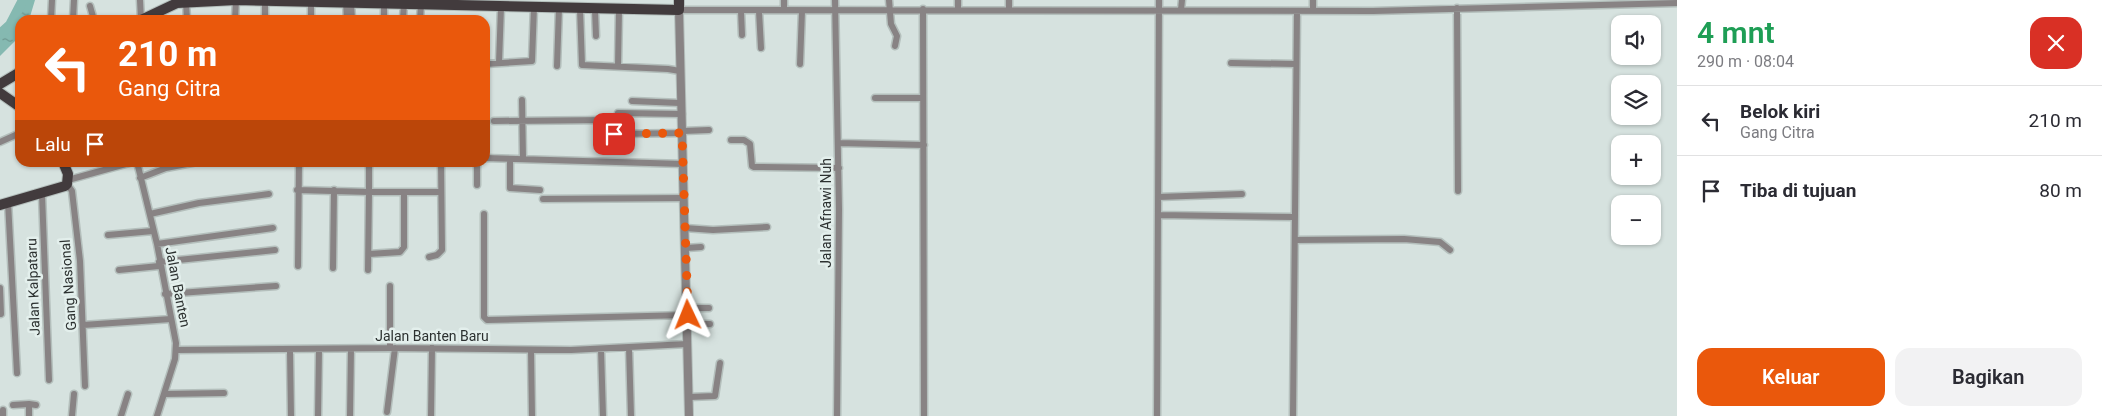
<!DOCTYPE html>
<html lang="id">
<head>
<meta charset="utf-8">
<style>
  body { margin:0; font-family:Roboto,sans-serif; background:#f2f2f3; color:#2b2b33; height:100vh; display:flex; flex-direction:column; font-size:19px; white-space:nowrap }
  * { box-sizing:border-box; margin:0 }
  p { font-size:16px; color:#7c7c81 }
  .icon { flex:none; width:28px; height:28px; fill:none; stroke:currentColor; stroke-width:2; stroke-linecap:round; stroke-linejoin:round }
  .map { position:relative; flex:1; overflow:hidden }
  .panel { display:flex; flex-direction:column; background:#fff; width:425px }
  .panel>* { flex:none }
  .banner { position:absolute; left:15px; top:15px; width:475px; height:152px; border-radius:15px; box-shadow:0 1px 4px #0004; background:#ea580c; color:#fff; overflow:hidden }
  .tools { position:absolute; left:1611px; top:15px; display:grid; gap:10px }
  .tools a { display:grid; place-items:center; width:50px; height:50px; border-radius:10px; background:#fff; box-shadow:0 1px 4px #0004; font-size:25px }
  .pin { position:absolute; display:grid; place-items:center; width:42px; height:42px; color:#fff; margin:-21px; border-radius:10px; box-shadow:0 2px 8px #0006 }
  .me { position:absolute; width:55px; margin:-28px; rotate:358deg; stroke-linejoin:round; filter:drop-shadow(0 0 4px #0008) }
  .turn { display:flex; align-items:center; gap:18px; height:105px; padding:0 20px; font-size:22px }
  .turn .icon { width:65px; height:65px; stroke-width:2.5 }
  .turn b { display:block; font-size:35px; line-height:42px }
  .then { display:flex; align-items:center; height:48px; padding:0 20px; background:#0003; gap:10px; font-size:19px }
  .round { display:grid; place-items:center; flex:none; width:52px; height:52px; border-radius:15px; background:#f2f2f3 }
  .summary { display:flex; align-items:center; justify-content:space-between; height:85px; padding:0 20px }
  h1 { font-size:30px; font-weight:600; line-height:38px; color:#1e9e55 }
  .primary-button { display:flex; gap:10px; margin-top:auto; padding:10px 20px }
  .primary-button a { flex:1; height:58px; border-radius:15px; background:#ea580c; color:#fff; font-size:20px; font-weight:600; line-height:58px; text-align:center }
  .primary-button a+a { background:#f2f2f3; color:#2b2b33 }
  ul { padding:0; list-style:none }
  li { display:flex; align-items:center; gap:15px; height:70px; padding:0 20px; border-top:1px solid #e1e1e2 }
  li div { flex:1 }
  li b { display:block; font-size:19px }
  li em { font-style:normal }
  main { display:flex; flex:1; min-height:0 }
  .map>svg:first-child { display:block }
</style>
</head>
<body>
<main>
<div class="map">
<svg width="1677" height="416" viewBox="0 0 1677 416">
  <defs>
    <pattern id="water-ripples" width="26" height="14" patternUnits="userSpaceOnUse" patternTransform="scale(1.25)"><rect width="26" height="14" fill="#85b9b1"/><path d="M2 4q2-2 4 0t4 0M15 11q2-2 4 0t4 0" fill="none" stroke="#6d9790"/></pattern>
  </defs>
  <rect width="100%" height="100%" fill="#d6e2df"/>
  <path fill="url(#water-ripples)" d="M21,0H35L29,20H20V36L0,56V34L18,13Z"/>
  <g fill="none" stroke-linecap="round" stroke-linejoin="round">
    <path stroke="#85b9b1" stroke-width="10" d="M0,34L10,25L23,0"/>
    <g stroke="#b4bfbc" stroke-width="9">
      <path id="minor" d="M140,0L141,20
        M835,0L839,209L837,416
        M889,0L891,24L897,36L895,46
        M958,0V10
        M1313,0V11
        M265,1V20
        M186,2L187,20
        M346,2L347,20
        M351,2L352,20
        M90,6L94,20
        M1457,8L1458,191
        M580,9L582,65L668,69L680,71
        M923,9L924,416
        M595,10L596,36
        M679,10L1373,11L1677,3
        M784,10V0
        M1009,10V0
        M1181,10L1182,0
        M741,11L742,35
        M759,11L761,48
        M51,20L52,0
        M73,20L74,0
        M235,20L236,0
        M311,20V2
        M384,20V3
        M403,20L404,3
        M420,20L421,4
        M499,63L501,7
        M1231,63L1296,64
        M485,64L532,61L534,7
        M800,64L802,11
        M557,66L559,8
        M618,66L619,10
        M875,98H923
        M522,100L523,158
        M632,101L680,103
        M618,113L682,114
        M494,121L607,120
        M683,131L709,130
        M614,134L683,133
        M731,140H744L750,144L752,166L754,167L839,168
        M0,142L20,133
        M838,143L924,145
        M485,158L683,164
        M510,159V188L540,190
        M137,162L157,244L176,343L175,359L157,416
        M369,162V192H441
        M477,162V185
        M140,178L166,168L197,162
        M68,180L133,162
        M67,184L72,191L80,261L85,386
        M297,190L369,192L368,270
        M42,194L49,380
        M1158,197L1242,194
        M543,199L684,198
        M8,202L17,373
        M150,214L199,203L269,194
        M484,214V317L487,320L687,315
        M1158,215L1294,217
        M685,228L713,230L767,227
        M108,235L153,231
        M1295,240L1404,239L1440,242L1450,250
        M157,244L273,228
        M686,248L701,247
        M369,254L400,252L404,247V193
        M429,257L437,255L442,250L441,162
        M159,262L275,250
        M298,266L299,162
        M333,268L334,190
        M119,270L159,266
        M0,288L1,314
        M165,294L276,286
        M687,308H709
        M688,324H710
        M83,325L171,319
        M629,347L631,416
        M390,348V286
        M601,349L603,416
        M176,350L390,348L571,350L687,344
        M531,350L532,416
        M290,351L291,416
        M164,394L224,393
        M689,397L715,396L720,363
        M13,405L29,404
        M3,410V416
        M387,412L395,348
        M29,416V404L36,405
        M72,416L74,394
        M121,416L128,394
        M318,416L319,350
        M350,416L351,349
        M431,416L432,348
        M1157,416L1159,0
        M1293,416L1297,11"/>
    </g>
    <g stroke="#b4bfbc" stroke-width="10">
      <path id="tertiary" d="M679,10L689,416"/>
    </g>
    <g stroke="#b4bfbc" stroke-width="12">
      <path id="primary" d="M141,20L177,3L236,0L679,10V0
        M0,84L20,72
        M0,93L20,107
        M0,205L65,186L67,184L68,174L63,162"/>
    </g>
    <use href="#minor" stroke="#888384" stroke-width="6"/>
    <use href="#tertiary" stroke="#888384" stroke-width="8"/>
    <use href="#primary" stroke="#423b3d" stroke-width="10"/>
  </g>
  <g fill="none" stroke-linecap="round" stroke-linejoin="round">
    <path stroke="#ea580c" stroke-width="9" stroke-dasharray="0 16.2" d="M614,134L682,133L688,315"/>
  </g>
  <g text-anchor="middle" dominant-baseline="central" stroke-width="5" stroke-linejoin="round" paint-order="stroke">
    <g font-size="14" fill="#2c3130" stroke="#e3efec">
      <text transform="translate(826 213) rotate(-90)">Jalan Afnawi Nuh</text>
      <text transform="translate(68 285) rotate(-94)">Gang Nasional</text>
      <text transform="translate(33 287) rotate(-92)">Jalan Kalpataru</text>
      <text transform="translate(178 287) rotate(79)">Jalan Banten</text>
      <text x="432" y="336">Jalan Banten Baru</text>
    </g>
  </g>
</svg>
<div class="tools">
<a><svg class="icon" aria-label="sound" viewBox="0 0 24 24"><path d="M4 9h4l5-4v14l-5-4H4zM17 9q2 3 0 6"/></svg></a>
<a><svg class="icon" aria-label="layers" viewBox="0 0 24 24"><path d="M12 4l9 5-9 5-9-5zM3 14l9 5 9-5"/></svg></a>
<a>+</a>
<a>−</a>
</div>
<div class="pin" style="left:614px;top:134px;background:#d93025"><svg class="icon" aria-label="arrive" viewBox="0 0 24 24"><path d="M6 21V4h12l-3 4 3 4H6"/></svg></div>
<svg class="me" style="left:688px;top:315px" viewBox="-20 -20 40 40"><path d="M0-17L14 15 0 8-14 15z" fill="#ea580c" stroke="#fff" stroke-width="4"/></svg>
<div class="banner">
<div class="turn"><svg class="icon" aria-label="left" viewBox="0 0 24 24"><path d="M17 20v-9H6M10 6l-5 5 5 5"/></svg><div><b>210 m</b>Gang Citra</div></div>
<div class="then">Lalu<svg class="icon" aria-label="arrive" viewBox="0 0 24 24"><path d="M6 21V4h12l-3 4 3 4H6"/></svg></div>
</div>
</div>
<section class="panel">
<div class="summary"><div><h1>4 mnt</h1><p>290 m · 08:04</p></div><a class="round" style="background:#d93025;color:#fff"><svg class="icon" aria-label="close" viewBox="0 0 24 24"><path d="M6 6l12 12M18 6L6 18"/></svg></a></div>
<ul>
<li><svg class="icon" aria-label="left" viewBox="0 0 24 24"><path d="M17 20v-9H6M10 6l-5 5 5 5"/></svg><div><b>Belok kiri</b><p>Gang Citra</p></div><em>210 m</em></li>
<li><svg class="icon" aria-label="arrive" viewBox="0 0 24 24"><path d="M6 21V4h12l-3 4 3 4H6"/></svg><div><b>Tiba di tujuan</b></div><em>80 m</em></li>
</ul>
<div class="primary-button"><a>Keluar</a><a>Bagikan</a></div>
</section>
</main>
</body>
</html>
